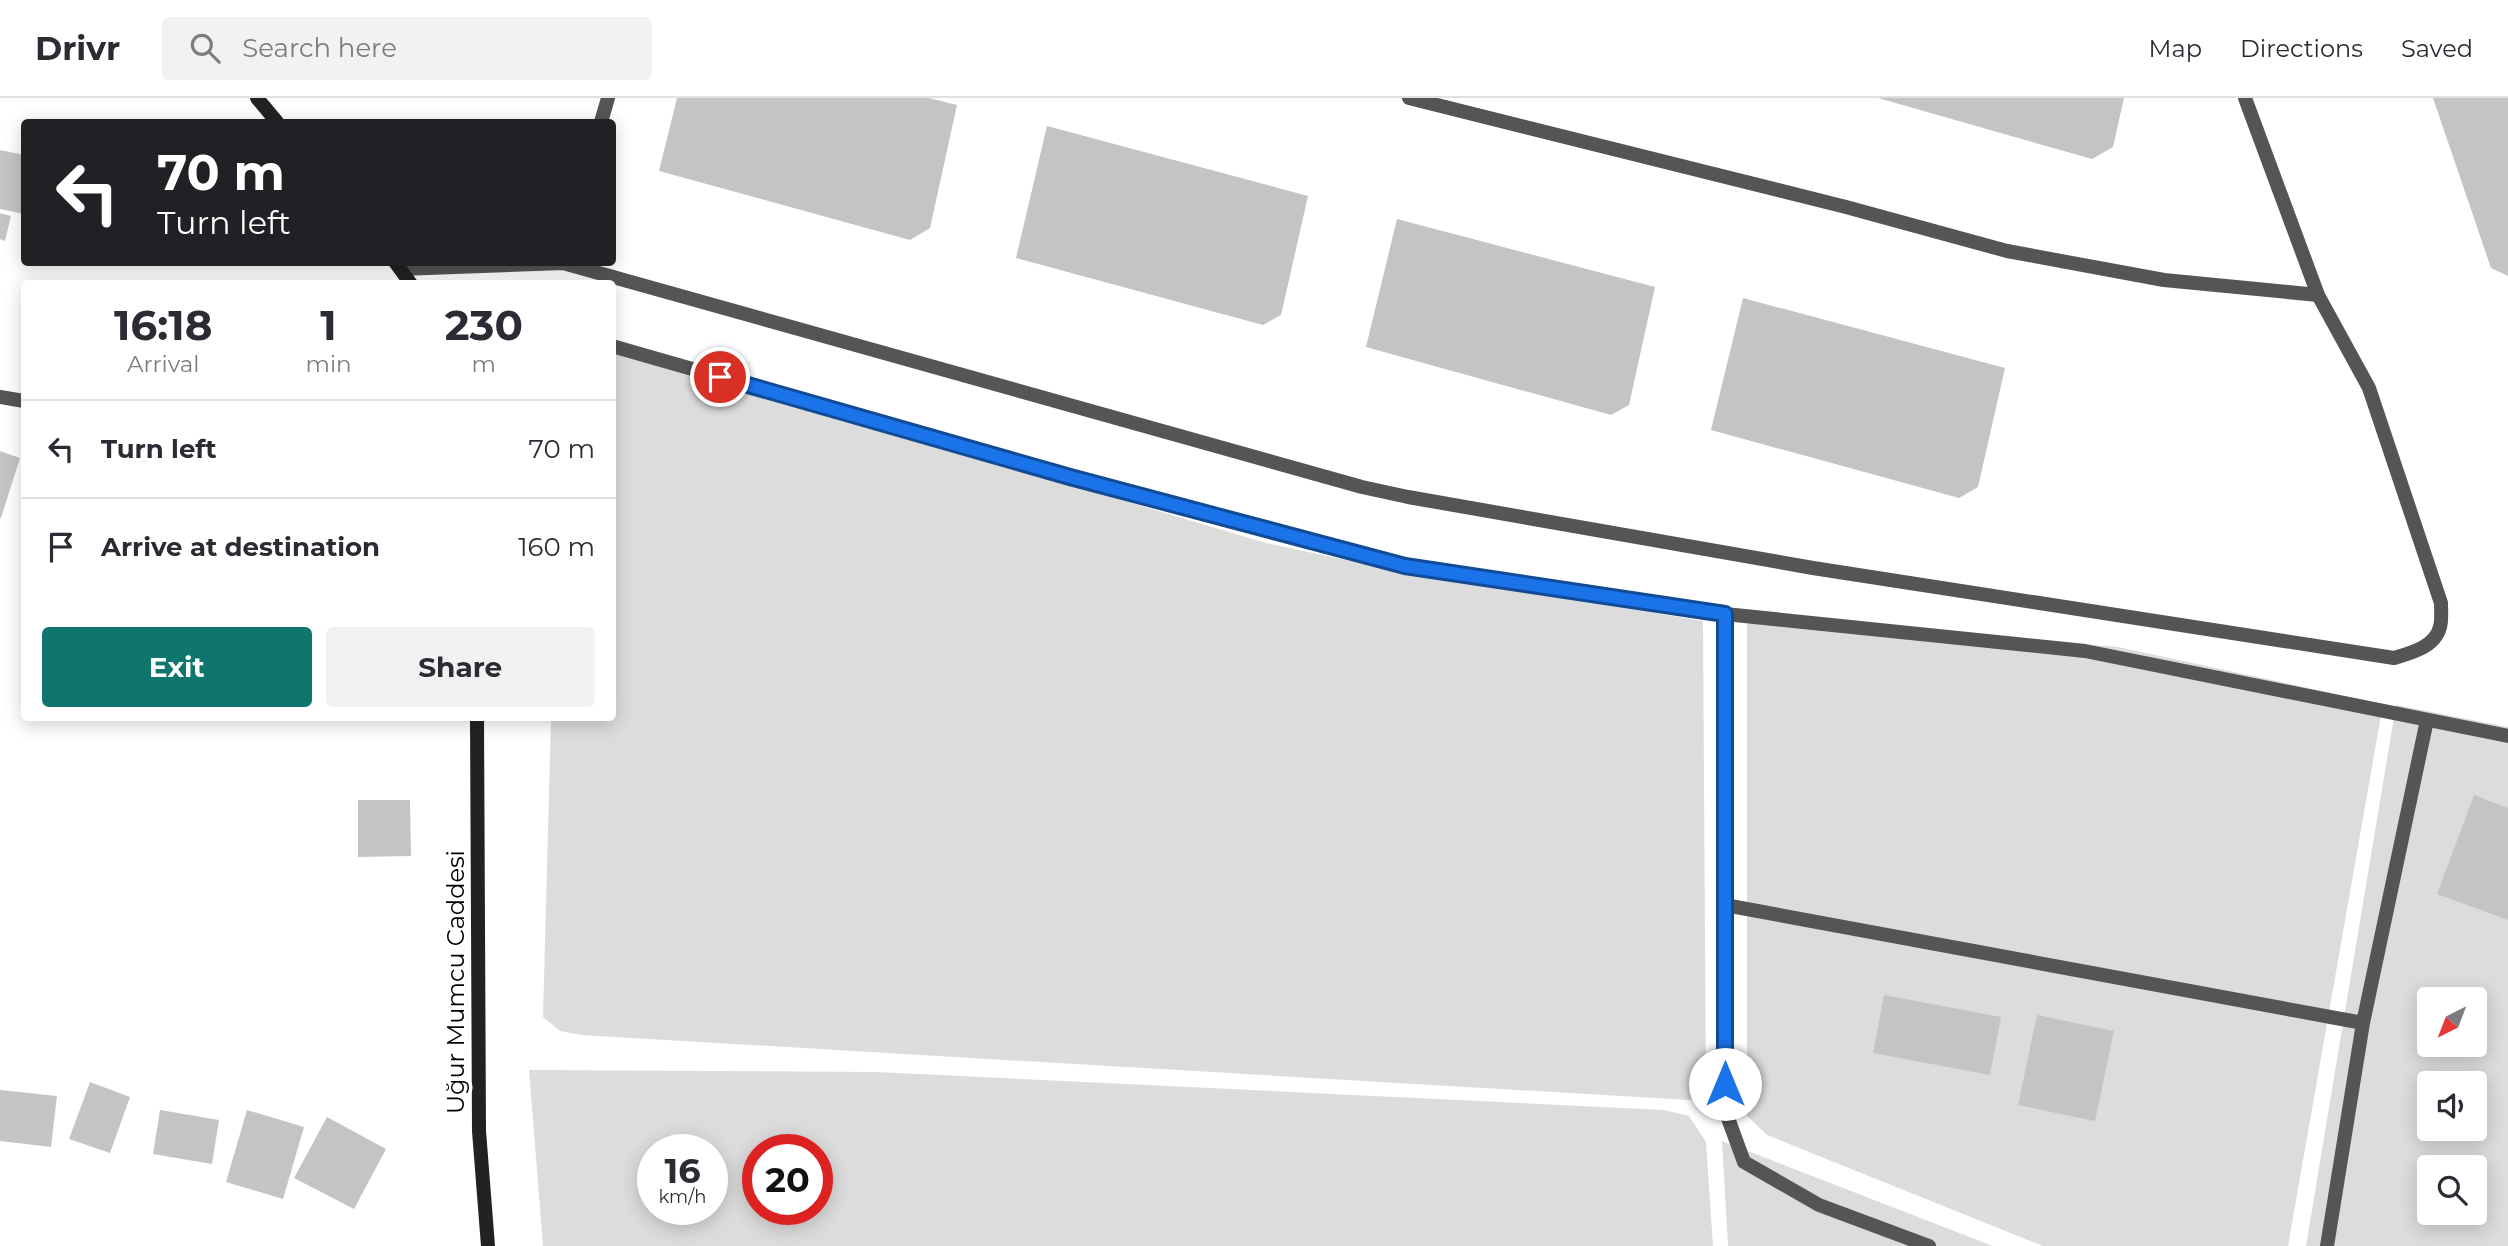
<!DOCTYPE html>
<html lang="en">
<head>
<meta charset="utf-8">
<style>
  body { margin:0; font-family:Montserrat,sans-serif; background:#f2f2f3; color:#2b2b33; height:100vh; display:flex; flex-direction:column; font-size:26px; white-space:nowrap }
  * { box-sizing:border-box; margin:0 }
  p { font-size:23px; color:#7c7c81 }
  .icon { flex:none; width:38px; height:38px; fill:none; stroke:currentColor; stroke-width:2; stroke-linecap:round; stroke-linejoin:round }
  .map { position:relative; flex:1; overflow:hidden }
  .sheet { position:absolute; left:21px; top:182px; width:595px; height:441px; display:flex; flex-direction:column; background:#fff; border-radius:7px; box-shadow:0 4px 18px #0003 }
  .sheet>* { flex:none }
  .hud { position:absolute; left:21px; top:21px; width:595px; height:147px; border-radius:7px; box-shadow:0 4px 18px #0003; background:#202124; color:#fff; overflow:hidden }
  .needle { width:46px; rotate:222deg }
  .buttons { position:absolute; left:2417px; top:889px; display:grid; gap:14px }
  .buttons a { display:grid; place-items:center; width:70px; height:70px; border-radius:7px; background:#fff; box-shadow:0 4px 18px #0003; font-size:35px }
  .speed { position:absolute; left:637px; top:1036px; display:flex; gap:14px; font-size:35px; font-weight:700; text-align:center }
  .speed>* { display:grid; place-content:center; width:91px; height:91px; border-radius:50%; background:#fff; box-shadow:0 4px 18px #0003; line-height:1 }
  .speed small { font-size:18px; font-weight:400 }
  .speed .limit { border:10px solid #d22; background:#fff; color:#111 }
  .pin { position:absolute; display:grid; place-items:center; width:60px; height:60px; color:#fff; margin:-30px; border:4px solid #fff; border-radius:50%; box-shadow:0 2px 7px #0007 }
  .me { position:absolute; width:77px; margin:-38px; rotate:0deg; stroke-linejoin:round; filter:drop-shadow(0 0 5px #0008) }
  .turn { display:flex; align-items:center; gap:24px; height:147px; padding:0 21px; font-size:32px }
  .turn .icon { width:91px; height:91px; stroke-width:2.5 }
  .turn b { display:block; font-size:49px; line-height:60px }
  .eta { display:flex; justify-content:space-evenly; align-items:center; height:119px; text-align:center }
  .eta b { font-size:42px; font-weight:700; line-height:49px }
  .cta { display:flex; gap:14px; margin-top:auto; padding:14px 21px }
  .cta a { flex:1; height:80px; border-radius:7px; background:#0f766e; color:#fff; font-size:28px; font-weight:700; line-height:80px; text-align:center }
  .cta a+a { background:#f2f2f3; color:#2b2b33 }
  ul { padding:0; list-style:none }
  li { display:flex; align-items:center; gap:21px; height:98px; padding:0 21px; border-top:2px solid #e1e1e2 }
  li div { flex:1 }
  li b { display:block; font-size:26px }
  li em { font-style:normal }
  header { display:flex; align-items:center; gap:42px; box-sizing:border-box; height:98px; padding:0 35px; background:#fff; border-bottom:2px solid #e1e1e2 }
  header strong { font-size:33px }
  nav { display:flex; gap:38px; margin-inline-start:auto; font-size:24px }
  .search { width:490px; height:63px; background:#f2f2f3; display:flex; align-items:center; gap:18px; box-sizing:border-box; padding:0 24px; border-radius:7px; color:#7c7c81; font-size:26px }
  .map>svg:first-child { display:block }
</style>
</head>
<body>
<header>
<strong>Drivr</strong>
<div class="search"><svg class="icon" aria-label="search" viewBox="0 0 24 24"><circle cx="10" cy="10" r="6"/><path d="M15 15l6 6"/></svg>Search here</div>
<nav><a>Map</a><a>Directions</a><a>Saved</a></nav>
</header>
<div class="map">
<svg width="2508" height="1148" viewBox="0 0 2508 1148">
  <rect width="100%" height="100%" fill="#fff"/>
  <path fill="#dcdcdc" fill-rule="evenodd" d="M613,251L1266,445L1388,471L1703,523L1706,1003L581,937L560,933L543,919L551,620H612Z
    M1747,519L2118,549L2383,606L2288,1148H2043L1767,1037L1747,1018Z
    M2396,607L2508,629V1148H2306ZM2429,901H2474V947H2429ZM2429,985H2474V1031H2429ZM2429,1069H2474V1115H2429Z
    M529,972L876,974L1664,1012L1689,1018L1706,1044L1713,1148H543ZM653,1052H712V1111H653ZM758,1052H817V1111H758Z
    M1722,1043L1993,1148H1728Z"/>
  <path fill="#c4c4c4" d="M677,0H929L957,7L930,130L910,142L659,73Z
    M1878,0H2124L2113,49L2092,61Z
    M2433,0H2508V178L2491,170Z
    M1047,28L1308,98L1281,217L1263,227L1016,160Z
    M0,52L24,57V116L0,111Z
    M0,115L11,118L5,143L0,141Z
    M1397,121L1655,189L1629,307L1611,317L1366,249Z
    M1743,200L2005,270L1978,389L1959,400L1711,332Z
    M0,353L20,360L1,420H0Z
    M2474,697L2508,710V822L2437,796Z
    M358,702H410L411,758L358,759Z
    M1884,897L2001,919L1990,977L1873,955Z
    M2037,917L2114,933L2095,1023L2018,1007Z
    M90,984L130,999L110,1055L69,1041Z
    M0,992L57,998L51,1049L0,1043Z
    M160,1012L219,1022L212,1066L153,1056Z
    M247,1012L304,1029L283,1101L226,1084Z
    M327,1019L386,1051L354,1111L294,1080Z"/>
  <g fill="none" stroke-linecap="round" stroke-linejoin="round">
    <path stroke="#555" stroke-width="14" d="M1409,0L1846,109L2007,153L2164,182L2318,197
      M601,24L608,0
      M401,171L563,165L1362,389L1408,399L1813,470L2394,560C2411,555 2435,549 2440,529C2442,522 2441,513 2441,505L2369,290L2318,197L2245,0
      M612,248L1070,379L1405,468L1725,516V1012L1744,1064L1819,1107L1929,1148
      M1725,516L2085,553L2508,638
      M1725,807L2363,925
      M2327,1148L2363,925L2427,622"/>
    <path stroke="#555" stroke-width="14" d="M0,299L24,303"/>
    <path stroke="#222" stroke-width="14" d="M257,0L277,24
      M395,164L411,186
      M477,620L479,1033L488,1148"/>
  </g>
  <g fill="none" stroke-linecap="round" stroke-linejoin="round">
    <g stroke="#114b97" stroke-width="18">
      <path id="route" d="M720,279L1070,379L1405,468L1725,516V986"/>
    </g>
    <use href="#route" stroke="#1a73e8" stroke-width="12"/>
  </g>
  <g text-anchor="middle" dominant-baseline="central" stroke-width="7" stroke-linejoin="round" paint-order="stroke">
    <g font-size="24" fill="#000" stroke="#fff">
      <text transform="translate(455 884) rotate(-90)">Uğur Mumcu Caddesi</text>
    </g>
  </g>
</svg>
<div class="buttons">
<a><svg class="needle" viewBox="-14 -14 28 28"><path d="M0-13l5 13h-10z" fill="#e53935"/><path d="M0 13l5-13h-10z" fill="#7c7c81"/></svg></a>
<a><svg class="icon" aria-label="sound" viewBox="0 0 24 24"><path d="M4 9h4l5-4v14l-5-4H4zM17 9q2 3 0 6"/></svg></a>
<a><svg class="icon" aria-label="search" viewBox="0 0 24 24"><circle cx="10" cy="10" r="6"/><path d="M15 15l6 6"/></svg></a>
</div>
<div class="speed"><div>16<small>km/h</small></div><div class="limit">20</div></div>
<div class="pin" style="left:720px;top:279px;background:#d93025"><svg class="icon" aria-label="arrive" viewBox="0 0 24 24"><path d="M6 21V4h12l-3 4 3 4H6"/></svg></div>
<svg class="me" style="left:1725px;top:986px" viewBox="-20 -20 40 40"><circle r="19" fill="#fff"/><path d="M0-13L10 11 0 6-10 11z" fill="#1a73e8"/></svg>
<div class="hud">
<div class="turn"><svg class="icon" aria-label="left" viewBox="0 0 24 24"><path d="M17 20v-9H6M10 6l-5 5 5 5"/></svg><div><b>70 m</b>Turn left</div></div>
</div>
<section class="sheet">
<div class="eta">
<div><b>16:18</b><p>Arrival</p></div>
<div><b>1</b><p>min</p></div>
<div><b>230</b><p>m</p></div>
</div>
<ul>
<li><svg class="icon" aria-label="left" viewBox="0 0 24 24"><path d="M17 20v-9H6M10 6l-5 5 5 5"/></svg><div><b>Turn left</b></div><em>70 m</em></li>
<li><svg class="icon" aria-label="arrive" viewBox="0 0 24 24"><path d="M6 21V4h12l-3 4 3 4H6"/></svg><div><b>Arrive at destination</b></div><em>160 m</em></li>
</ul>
<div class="cta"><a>Exit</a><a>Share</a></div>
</section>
</div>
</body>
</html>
